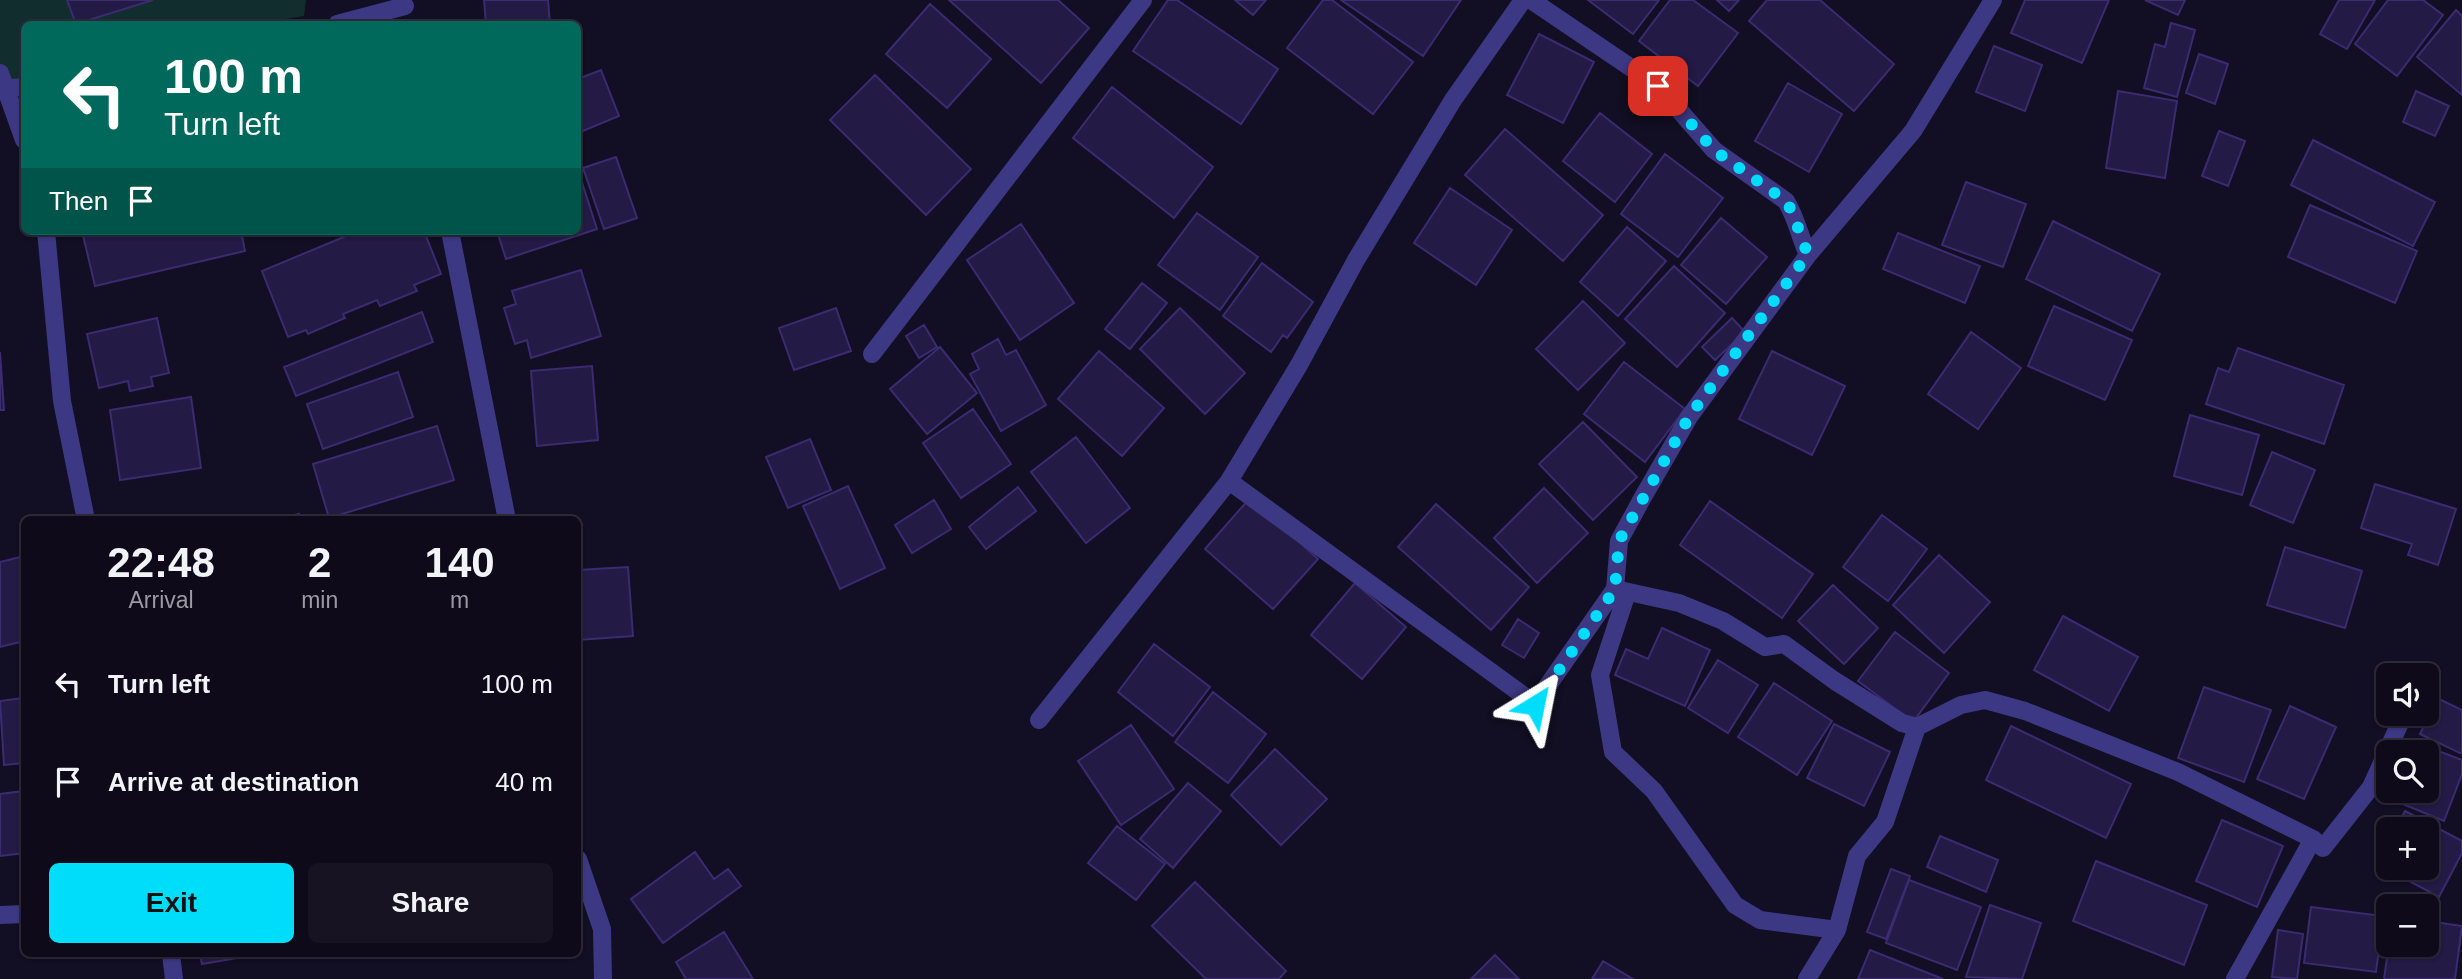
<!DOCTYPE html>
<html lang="en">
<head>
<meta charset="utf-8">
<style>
  body { margin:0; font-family:Helvetica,sans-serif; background:#171323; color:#f1f3f6; height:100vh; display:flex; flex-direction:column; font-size:26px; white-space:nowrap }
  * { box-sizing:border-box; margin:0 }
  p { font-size:23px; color:#9b9aa2 }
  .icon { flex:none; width:38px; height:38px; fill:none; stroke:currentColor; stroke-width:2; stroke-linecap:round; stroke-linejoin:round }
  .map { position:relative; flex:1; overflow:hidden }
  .side { position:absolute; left:21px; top:516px; width:560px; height:441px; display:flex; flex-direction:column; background:#0e0a1a; border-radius:10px; box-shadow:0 2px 5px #0004,0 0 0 2px #2e2b39 }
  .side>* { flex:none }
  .top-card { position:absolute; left:21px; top:21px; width:560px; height:214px; border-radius:10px; box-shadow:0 2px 5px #0004,0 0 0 2px #2e2b39; background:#00695c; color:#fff; overflow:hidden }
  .controls { position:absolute; left:2376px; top:663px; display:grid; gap:14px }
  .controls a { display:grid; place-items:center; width:63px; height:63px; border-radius:10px; background:#0e0a1a; box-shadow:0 2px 5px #0004,0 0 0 2px #2e2b39; font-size:35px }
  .pin { position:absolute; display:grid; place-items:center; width:60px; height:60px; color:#fff; margin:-30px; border-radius:14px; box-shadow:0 4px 10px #0006 }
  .me { position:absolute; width:77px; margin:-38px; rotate:35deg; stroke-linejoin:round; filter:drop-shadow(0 0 5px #0008) }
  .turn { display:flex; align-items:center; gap:24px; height:147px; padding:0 28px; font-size:32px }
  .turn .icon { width:91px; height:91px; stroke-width:2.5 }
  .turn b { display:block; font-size:49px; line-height:60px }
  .then { display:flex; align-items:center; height:66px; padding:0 28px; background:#0003; gap:14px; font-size:26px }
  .eta { display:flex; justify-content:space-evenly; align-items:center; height:119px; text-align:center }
  .eta b { font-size:42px; font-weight:600; line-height:49px }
  .action { display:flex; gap:14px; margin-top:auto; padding:14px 28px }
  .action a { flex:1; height:80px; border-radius:10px; background:#00ddfb; color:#111; font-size:28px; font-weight:600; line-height:80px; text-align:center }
  .action a+a { background:#171323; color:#f1f3f6 }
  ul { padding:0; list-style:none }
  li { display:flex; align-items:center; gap:21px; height:98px; padding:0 28px }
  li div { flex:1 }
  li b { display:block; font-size:26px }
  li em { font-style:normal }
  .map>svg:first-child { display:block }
</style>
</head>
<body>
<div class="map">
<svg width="2462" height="979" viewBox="0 0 2462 979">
  <rect width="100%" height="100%" fill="#120e23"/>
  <path fill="#112d2d" d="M0,0H306L304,16L255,24H24V85L0,99Z"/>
  <path fill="#231a45" stroke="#3b2b71" stroke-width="2" d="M67,0H153L76,24Z
    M484,0H548L550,24H486Z
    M949,0H1058L1089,28L1041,83Z
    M1168,0H1177L1278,69L1241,124L1133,51Z
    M1235,0H1266L1253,15Z
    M1323,0H1332L1413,62L1373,114L1287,48Z
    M1341,0H1461L1423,56Z
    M1588,0H1659L1633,34Z
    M1670,0H1693L1738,33L1698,86L1639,41Z
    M1717,0H1739L1729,11Z
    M1767,0H1820L1894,64L1854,111L1749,21Z
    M2025,0H2109L2082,63L2011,33Z
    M2145,0H2185L2178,15Z
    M2339,0H2375L2347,49L2320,34Z
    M2388,0H2423L2443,15L2397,76L2355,44Z
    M930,4L991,59L947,108L886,54Z
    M2456,10L2462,16V95L2417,57Z
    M2171,23L2195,30L2177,97L2144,88L2155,44L2165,47Z
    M1539,34L1594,62L1563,123L1507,95Z
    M1994,46L2042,65L2025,111L1976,92Z
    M2199,54L2228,64L2215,104L2186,93Z
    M601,70L619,116L578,133V79Z
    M875,75L971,169L926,215L830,120Z
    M1788,83L1842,114L1809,172L1755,141Z
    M1112,87L1213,167L1174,218L1073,138Z
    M2118,91L2177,101L2165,178L2106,168Z
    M2416,91L2449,106L2435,136L2403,122Z
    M1600,113L1652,154L1615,202L1563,161Z
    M1505,129L1603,215L1563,261L1465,175Z
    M2219,131L2245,141L2228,186L2202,176Z
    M2313,140L2435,202L2413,246L2291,185Z
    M1665,154L1723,198L1678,257L1621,214Z
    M616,157L637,218L604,229L583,168Z
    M578,170L597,229L506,259L497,231H578Z
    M1966,182L2026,204L2003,267L1942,245Z
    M1450,188L1512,230L1476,285L1414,243Z
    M2310,205L2417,251L2395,303L2288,257Z
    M1197,213L1258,257L1220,310L1158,265Z
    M1721,218L1767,257L1726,304L1681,265Z
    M2053,221L2160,274L2132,331L2026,279Z
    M1021,224L1074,303L1020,340L967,260Z
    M1627,227L1666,261L1618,316L1580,282Z
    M82,231H241L245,251L95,286Z
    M358,231H424L441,274L414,285L417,291L380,306L377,300L343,314L345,318L308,334L306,330L288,337L262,271Z
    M1898,233L1980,266L1965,303L1883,269Z
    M1262,263L1313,302L1287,338L1283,335L1271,352L1223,316Z
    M1674,266L1725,313L1677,367L1625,319Z
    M581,270L601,336L531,358L527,340L515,344L504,308L516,304L512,291Z
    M1142,283L1167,303L1130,349L1105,329Z
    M1583,301L1625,343L1578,390L1536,349Z
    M2054,306L2132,340L2105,400L2028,366Z
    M836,308L851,351L794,370L779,328Z
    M1180,308L1245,373L1205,414L1140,349Z
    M422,312L433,342L296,396L284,367Z
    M157,318L169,373L151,377L153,386L130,391L128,381L99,388L87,334Z
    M1732,318L1745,332L1715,360L1702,347Z
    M924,325L937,347L919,358L906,336Z
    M1971,332L2021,368L1978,429L1928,394Z
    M998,339L1006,355L1016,350L1046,405L1001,431L970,374L979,369L972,354Z
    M940,347L977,393L927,434L890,389Z
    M2238,348L2344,385L2324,444L2206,404L2218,368L2229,372Z
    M1099,351L1164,408L1122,456L1058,399Z
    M1772,351L1845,386L1812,455L1739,419Z
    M0,352L4,410H0Z
    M1624,362L1685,409L1645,462L1584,414Z
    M592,366L598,440L537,446L531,371Z
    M398,372L413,417L323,449L307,404Z
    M191,397L201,468L120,480L110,410Z
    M973,409L1011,464L961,498L923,443Z
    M2190,415L2259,435L2242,495L2174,476Z
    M1583,422L1637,477L1593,520L1539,464Z
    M437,426L454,480L329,518L313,464Z
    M1076,437L1130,508L1086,543L1031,472Z
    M810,439L831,490L788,508L766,457Z
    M2272,452L2315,470L2293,523L2250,505Z
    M2375,484L2456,509L2438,565L2408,555L2412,544L2361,528Z
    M848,486L885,568L840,589L803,506Z
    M1018,487L1036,511L986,549L969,527Z
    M1544,488L1588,533L1537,583L1494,538Z
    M1250,498L1318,559L1273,609L1205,549Z
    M934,500L951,529L912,553L895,525Z
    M1710,501L1813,574L1782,618L1680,545Z
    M1436,504L1529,587L1491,630L1398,547Z
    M299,514L300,520H271Z
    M1882,515L1927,549L1888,601L1843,567Z
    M2285,547L2362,571L2345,628L2267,605Z
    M1939,555L1990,602L1944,653L1893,605Z
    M24,556V617L21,618L24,641L0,647V562Z
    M628,567L633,636L578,640V570Z
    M1355,583L1406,627L1362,679L1311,635Z
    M1833,585L1878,628L1844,664L1798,621Z
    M2063,616L2138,657L2109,711L2034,670Z
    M1518,619L1539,633L1524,658L1502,645Z
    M1662,628L1710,650L1685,706L1615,675L1626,649L1648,659Z
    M1895,632L1949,673L1913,722L1858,681Z
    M1154,644L1210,687L1173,736L1118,692Z
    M1718,660L1758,685L1728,733L1688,708Z
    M1774,683L1832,721L1797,775L1738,737Z
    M2204,687L2271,710L2244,782L2178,758Z
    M1213,692L1266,734L1228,783L1175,742Z
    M24,698V763L4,765L0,701Z
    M2437,698L2462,710V754L2420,734Z
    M2290,706L2336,727L2304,799L2257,779Z
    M1834,724L1890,752L1864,806L1807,778Z
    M1131,725L1174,789L1121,825L1078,761Z
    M2011,726L2131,784L2106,838L1986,780Z
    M2410,740L2462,760V774L2444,821L2388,798L2391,791H2427V752H2406Z
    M1275,749L1327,799L1281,845L1231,795Z
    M1188,783L1221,811L1173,868L1140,839Z
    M24,791V853L0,856V794Z
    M2405,811L2462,841V853L2439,897L2377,864L2389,841V868H2427V830H2395Z
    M2222,820L2283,846L2257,907L2196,881Z
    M1117,826L1165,864L1136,900L1088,863Z
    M1940,836L1998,860L1986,892L1927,867Z
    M695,852L714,879L728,869L741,886L663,943L631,899Z
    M2096,861L2207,905L2184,965L2073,921Z
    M1891,869L1910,876L1886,939L1867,932Z
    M1909,880L1981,907L1957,970L1886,943Z
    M1195,882L1286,971L1279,979H1206L1152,926Z
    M1990,905L2041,923L2022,979L1966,977Z
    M2311,907L2383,916L2376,972L2304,963Z
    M2427,921L2462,926L2455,979H2384L2389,943V945H2427Z
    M2278,930L2303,934L2297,979L2272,977Z
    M724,932L753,979H686L676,962Z
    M1870,950L1943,979H1858Z
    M200,954H261L202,964Z
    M1495,955L1519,979H1471Z
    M1603,961L1633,979H1592Z"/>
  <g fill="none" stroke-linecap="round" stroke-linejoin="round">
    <path stroke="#3d3883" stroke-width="18" d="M1531,0L1658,86L1714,150L1786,201C1796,217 1800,237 1808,255L1689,417L1643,497L1619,541L1615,589L1679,603L1723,621L1765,647L1784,644L1835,681L1902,723L1917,727L1961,705L1985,700L2025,711L2178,772L2313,839L2323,848L2371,787L2404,714
      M337,24L405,6
      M0,73L24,140
      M0,89L24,87
      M46,231L62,401L86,520
      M450,231L507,520
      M1808,255L1913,131L1993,0
      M872,354L1143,0
      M1229,481L1535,704L1615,589
      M1627,593L1600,675L1613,752L1654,791L1735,905L1760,920L1837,930L1857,856L1885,822L1917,727
      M1039,720L1229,481L1299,365L1356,260L1453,100L1523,0
      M578,859L602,929L603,979
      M0,915L24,914
      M171,954L174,979
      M1807,979L1837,930
      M2235,979L2313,839"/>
  </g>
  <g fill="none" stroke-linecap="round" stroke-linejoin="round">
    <path stroke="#00ddfb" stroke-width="12" stroke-dasharray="0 21.6" d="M1535,705L1615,589L1619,541L1689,417L1808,254C1800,237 1796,217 1786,201L1714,150L1658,86"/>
  </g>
</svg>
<div class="controls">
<a><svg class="icon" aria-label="sound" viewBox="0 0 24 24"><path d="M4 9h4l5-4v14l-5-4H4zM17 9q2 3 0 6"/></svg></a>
<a><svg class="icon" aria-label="search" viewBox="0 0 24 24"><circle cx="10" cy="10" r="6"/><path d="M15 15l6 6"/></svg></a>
<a>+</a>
<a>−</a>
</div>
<div class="pin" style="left:1658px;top:86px;background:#d93025"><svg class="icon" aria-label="arrive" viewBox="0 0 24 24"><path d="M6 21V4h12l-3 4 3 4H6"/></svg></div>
<svg class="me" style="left:1535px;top:705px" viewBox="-20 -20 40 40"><path d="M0-17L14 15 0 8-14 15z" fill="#00ddfb" stroke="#fff" stroke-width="4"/></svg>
<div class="top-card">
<div class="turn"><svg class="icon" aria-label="left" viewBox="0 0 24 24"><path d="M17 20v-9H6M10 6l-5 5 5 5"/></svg><div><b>100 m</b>Turn left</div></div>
<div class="then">Then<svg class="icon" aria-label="arrive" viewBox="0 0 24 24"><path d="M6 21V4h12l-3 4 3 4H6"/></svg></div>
</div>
<section class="side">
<div class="eta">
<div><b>22:48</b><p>Arrival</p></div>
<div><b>2</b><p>min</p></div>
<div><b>140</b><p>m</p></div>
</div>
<ul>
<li><svg class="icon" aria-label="left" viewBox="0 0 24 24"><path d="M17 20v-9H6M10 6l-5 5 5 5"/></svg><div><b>Turn left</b></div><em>100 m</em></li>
<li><svg class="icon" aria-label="arrive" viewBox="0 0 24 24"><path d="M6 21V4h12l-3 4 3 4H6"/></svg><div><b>Arrive at destination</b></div><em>40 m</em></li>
</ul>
<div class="action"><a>Exit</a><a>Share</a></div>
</section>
</div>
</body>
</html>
